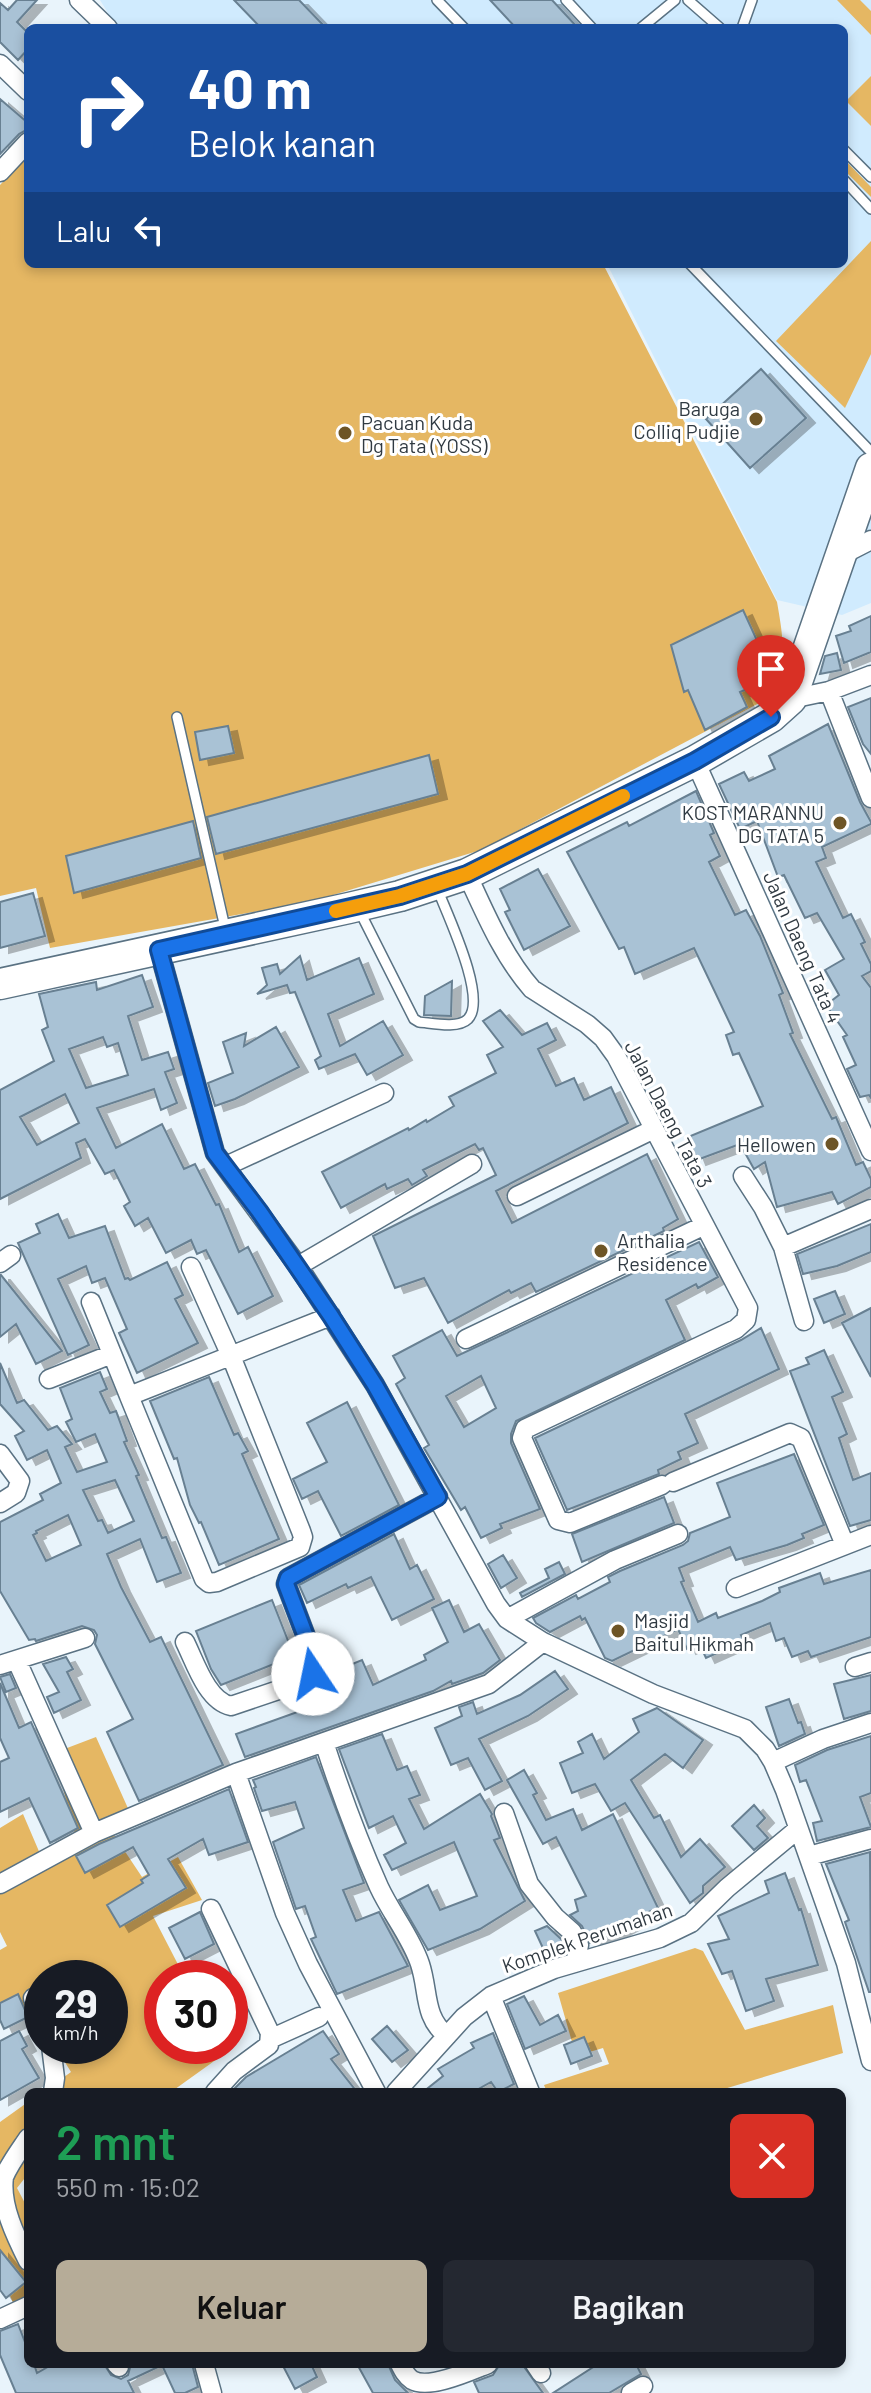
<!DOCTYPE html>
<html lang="id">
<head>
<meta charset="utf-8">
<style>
  body { margin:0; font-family:Barlow,sans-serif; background:#242831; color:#f1f3f6; height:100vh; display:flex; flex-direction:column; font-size:30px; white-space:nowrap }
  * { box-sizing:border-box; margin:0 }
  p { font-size:26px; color:#9ea1a6 }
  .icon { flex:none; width:44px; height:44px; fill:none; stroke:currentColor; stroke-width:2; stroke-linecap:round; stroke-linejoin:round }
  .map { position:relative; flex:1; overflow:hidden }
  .sheet { position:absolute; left:24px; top:2088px; width:822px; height:280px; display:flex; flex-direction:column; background:#171b24; border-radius:12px; box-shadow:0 4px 12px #0003 }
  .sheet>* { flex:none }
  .top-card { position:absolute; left:24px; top:24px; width:824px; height:244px; border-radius:12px; box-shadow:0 4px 12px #0003; background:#1a4fa0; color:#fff; overflow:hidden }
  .speed { position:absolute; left:24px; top:1960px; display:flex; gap:16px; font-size:40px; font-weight:700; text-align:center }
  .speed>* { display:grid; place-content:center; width:104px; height:104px; border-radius:50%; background:#171b24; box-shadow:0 4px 12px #0003; line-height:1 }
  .speed small { font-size:20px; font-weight:400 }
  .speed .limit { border:12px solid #d22; background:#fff; color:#111 }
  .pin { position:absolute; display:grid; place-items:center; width:68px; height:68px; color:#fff; margin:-82px -34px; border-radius:50% 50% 50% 0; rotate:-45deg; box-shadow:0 0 8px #0007 }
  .pin .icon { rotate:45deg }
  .me { position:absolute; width:88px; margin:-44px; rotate:349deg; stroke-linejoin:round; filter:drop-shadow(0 0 6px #0008) }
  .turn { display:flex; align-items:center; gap:28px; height:168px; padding:0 32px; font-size:36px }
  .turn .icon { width:104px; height:104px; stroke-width:2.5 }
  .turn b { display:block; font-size:56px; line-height:68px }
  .then { display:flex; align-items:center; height:76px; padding:0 32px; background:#0003; gap:16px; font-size:30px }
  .round { display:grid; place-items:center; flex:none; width:84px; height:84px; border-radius:12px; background:#242831 }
  .head { display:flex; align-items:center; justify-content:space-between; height:136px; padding:0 32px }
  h1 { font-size:48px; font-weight:600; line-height:60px; color:#1e9e55 }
  .action { display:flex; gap:16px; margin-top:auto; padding:16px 32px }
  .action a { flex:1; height:92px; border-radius:12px; background:#b6ac98; color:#111; font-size:32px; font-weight:600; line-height:92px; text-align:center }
  .action a+a { background:#242831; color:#f1f3f6 }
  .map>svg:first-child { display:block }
</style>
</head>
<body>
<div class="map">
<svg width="871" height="2393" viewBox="0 0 871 2393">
  <defs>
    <filter id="shadow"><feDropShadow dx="9" dy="5" stdDeviation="0" flood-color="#0004"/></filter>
  </defs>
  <rect width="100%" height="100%" fill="#e9f4fb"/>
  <path fill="#d0ebfe" d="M100,0H871V603L842,615L777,600L607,264H844V28H117Z"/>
  <path fill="#e5b763" d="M837,0H860L871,11V35Z
    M871,76V126L846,101Z
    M28,155V264H603L777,602C783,637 790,671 765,700L481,850L310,902L50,948L36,888L0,896V185Z
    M844,159L871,187V197L844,170Z
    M871,241V354L845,408L776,341Z
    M96,1737L131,1815L110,1829L142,1877L178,1857L202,1900L153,1916L185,1978H162V2046H220L224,2054L171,2092H43L71,2072L55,2046H110V1978H42V2026L35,2015L15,2019L0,2008V1950L7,1946L0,1932V1828L23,1814L44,1863L77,1842L54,1753Z
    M695,1948L703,1951L745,2030L833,2005L843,2053L714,2092H547L544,2085L609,2064L603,2048L576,2056L558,1993Z
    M28,2102V2174L17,2188L28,2209V2298L14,2305L0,2272V2122Z"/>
  <path fill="#a9c2d5" stroke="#688092" stroke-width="2" fill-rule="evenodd" filter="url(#shadow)" d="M17,0H37L17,22L28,33V49L18,60L0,42V3L8,10Z
    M234,0H299L326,28H261Z
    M490,0H552L578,28H516Z
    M0,99L28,123L26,130L19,134L0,154Z
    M761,369L806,418L750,468L706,419Z
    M743,610L765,658L739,669L747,689L740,692L747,707L705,730L688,690L684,692L671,645Z
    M871,616V652L844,663L836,636L851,631L849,626Z
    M837,653L841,670L820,674L825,656Z
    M871,698V754L863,744L848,707Z
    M828,724L860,802L871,822V824L822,847L826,858L816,862L843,918L851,914L865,942L861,944L871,964V971L862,976L871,988V1098L869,1095L860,1097L847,1069L856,1065L843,1037L847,1035L826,1005L839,995L825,970L844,959L817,913L805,918L784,875L778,877L757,821L740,829L719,784L744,772L749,781L775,769L769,756Z
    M228,726L234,753L200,760L195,732Z
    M429,755L438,794L216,854L207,817Z
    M696,791L714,833L710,835L720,856L709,862L735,915L746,910L760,936L783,993L779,995L793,1033L790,1034L832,1119L836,1117L856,1165L863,1162L871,1179V1187L838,1204L832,1192L777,1207L765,1162L754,1169L740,1144L697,1160L688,1137L763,1106L739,1053L733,1055L726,1035L734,1032L694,948L635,974L624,947L619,949L567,852L627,822L629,826Z
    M193,821L201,858L74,893L66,856Z
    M538,869L570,926L524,950L505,912L510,910L500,889Z
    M33,893L45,936L0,948V902Z
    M300,956L307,980L359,958L374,994L328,1014L340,1046L383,1021L403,1055L367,1075L355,1054L319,1069L315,1060L321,1056L295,992L290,993L287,985L257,994L267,985L262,968L277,964L280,974Z
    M142,975L153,1007L128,1016L142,1060L168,1052L174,1069L165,1072L177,1103L161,1110L154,1089L97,1108L116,1148L162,1124L184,1169L195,1164L216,1205L219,1204L239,1252L248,1247L273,1296L238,1314L206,1250L197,1254L191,1240L166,1253L148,1218L135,1226L124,1206L130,1202L114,1170L105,1174L85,1139L76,1143L81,1158L0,1199V1090L54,1061L42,1030L48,1027L39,994L96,982L97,990ZM103,1037L107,1047L118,1043L128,1075L86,1088L69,1049ZM65,1094L79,1123L37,1145L20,1117Z
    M452,981L451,1016L424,1015L425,996Z
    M500,1010L522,1035L547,1023L556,1040L538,1049L556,1086L574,1078L584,1100L611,1087L628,1123L496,1191L512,1223L647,1154L678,1219L663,1228L664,1231L536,1292L531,1283L511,1293L509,1290L448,1323L424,1278L395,1288L373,1236L496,1175L483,1148L479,1150L475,1144L423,1170L427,1176L412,1185L408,1179L387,1189L385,1184L341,1208L322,1172L408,1128L409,1130L426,1120L427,1122L454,1106L449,1097L496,1073L487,1055L503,1047L483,1021Z
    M276,1027L299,1067L235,1099L215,1106L208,1083L233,1073L223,1042L246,1033L244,1046Z
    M58,1214L69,1238L105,1226L125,1279L128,1278L130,1280L167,1262L183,1295L175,1299L198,1343L137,1373L119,1333L127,1329L105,1278L92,1283L86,1266L58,1279L89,1345L68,1355L18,1243L40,1233L36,1224Z
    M871,1224V1252L837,1266L803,1274L797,1254Z
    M699,1242L718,1277L698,1288L696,1284L666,1300L685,1340L516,1421L511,1434V1443L540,1509L500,1524L502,1528L481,1538L465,1507L461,1510L424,1448L429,1445L396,1384L405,1378L393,1356L442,1330L457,1356ZM481,1376L496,1408L464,1427L446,1396Z
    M0,1275H1L62,1351L36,1364L16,1324L0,1337Z
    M835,1291L845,1314L824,1323L814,1299Z
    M871,1308V1377L842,1323Z
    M761,1328L779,1369L685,1414L698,1443L678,1452L681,1459L658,1470L659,1474L567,1510L535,1438L741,1340Z
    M824,1350L843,1392L832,1397L847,1434L839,1438L853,1480L871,1473V1520L850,1526L790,1371L809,1364L806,1358Z
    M0,1363L17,1403L24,1400L48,1430L57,1426L72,1444L65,1447L77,1472L107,1462L95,1434L76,1442L66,1422L72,1419L60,1388L100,1372L107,1389L100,1392L110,1413L116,1411L127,1441L124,1442L139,1475L136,1476L162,1538L166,1537L181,1573L157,1582L140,1539L107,1554L121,1587L150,1642L161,1637L223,1765L139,1801L107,1732L133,1719L95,1644L97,1635L94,1630L82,1626L36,1641L35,1639L29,1640L0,1591V1522L43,1500L40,1494L61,1483L47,1450L27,1460L15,1436L24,1431L0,1404ZM115,1480L134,1521L108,1533L102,1520L98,1521L83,1490ZM68,1515L81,1545L46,1561L33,1535L37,1533L36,1531Z
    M209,1377L234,1435L238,1433L248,1451L242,1454L279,1539L219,1565L201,1522L199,1523L190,1505L177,1458L174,1459L150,1401Z
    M347,1402L399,1505L341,1536L318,1491L302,1499L293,1479L327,1462L307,1423Z
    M794,1454L824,1525L802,1534L804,1538L787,1545L736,1560L730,1547L679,1568L684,1581L681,1582L698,1622L716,1613L718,1618L762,1601L780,1592L779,1588L820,1573L824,1584L871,1570V1637L811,1657L808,1651L792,1657L784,1638L776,1641L770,1623L741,1635L744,1641L706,1658L699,1643L687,1649L678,1629L612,1661L605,1658L585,1618L582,1620L580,1616L550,1632L536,1623L533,1618L576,1595L578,1599L610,1582L608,1577L620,1571L683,1545L688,1541L690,1533L730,1517L717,1483Z
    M664,1497L674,1523L582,1562L572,1534Z
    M394,1534L410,1569L417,1565L434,1599L392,1620L371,1577L348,1588L346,1584L307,1603L299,1585Z
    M503,1555L517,1578L501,1588L488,1564Z
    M559,1562L565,1574L522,1597L520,1593L549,1578L545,1569Z
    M272,1600L294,1656L221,1685L211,1669L196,1631Z
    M449,1600L464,1632L479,1624L500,1660L483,1673L452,1684L451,1681L433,1691L245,1757L236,1734L345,1695L335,1671L362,1660L373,1685L426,1660L424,1655L448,1642L432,1608Z
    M66,1657L73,1669L67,1672L81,1700L54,1713L47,1697L59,1692L43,1664Z
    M555,1671L568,1689L528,1716L479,1739L502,1781L485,1790L468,1758L451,1765L435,1728L462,1716L459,1707L473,1702L477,1714L520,1695Z
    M10,1674L16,1688L6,1692L0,1677Z
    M871,1675V1711L844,1719L834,1684Z
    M0,1683L19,1728L31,1722L78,1828L50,1843L29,1798L0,1812V1762L9,1758L0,1738Z
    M789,1699L798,1723L801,1722L805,1734L779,1746L766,1707Z
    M657,1708L703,1740L683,1768L665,1754L631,1780L654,1818L660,1815L681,1857L700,1839L725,1867L703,1886V1893L690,1903L625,1803L611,1811L595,1784L572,1793L560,1763L583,1753L578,1742L592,1734L604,1759L639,1732L633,1719Z
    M382,1734L397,1770L407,1766L420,1795L409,1799L424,1829L480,1794L492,1814L491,1816L500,1838L494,1840L525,1901L480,1929L428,1950L399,1900L428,1885L440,1910L477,1896L454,1842L392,1870L384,1855L406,1843L393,1816L369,1828L339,1749Z
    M871,1736V1793L860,1797L871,1827L817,1841L813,1823L822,1821L806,1780L800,1782L795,1765L827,1750Z
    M316,1757L364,1883L343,1890L356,1921L379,1912L408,1966L337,1994L311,1939L316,1937L305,1906L296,1909L273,1842L304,1828L295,1802L262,1811L254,1788L256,1787L253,1780Z
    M524,1770L537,1793L533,1795L546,1820L573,1809L582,1830L613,1814L658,1908L637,1917L639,1920L610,1936L590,1943L582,1926L570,1915L578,1911L575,1900L586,1896L556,1837L543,1844L507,1780Z
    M229,1789L248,1842L209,1855L203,1839L168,1859L186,1888L120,1927L107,1905L143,1883L141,1880L149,1875L133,1847L85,1873L76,1856L99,1844Z
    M754,1805L765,1818L757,1826L768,1838L754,1850L732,1826Z
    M870,1852L871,1992H869L845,1922L849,1920L826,1864Z
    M785,1873L799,1910L801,1909L818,1965L766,1979L774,2001L746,2011L732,1971L722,1974L708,1944L729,1939L718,1916L769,1893L765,1881Z
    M200,1912L214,1944L185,1959L169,1928Z
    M547,1926L562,1940L566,1947L565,1953L548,1959L535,1931Z
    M18,1994L28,2017L4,2029L0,2020V2003Z
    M524,1996L540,2025L558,2015L566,2031L525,2049L507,2004Z
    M387,2026L408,2050L392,2062L372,2039Z
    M19,2031L27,2046L22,2049L39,2078L0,2100V2041Z
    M323,2031L339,2054L331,2059L357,2092H231L246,2077Z
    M493,2033L514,2084L498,2092L491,2082L473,2092H423L443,2076L438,2069L474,2048L471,2043Z
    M584,2037L592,2056L571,2064L564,2045Z
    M0,2250L26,2282L6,2298L0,2290Z
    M18,2324L28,2350V2364H34L37,2373L53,2364H104L111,2375L121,2379L128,2375L131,2364H192L198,2387L185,2393H175L162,2365L128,2381L134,2393H16L0,2355V2331Z
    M282,2364H311L317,2377L295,2389Z
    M357,2364H388L395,2380L408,2393H373Z
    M500,2364H522L543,2393H479L474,2382L493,2375Z
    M598,2364H636L641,2374L609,2393H553Z"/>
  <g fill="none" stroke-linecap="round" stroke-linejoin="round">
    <g stroke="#5a7283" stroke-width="12">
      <path id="service" d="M437,0L464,28
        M566,0L592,28
        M688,0L720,28
        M641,28L675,0
        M742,28L752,0
        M844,150L871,177
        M844,180L871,209
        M690,264L871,452
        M177,717L226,932
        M359,910L414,1019L419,1022C432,1023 458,1029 468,1019C488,998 446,912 437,888"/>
    </g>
    <g stroke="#5a7283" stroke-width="21">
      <path id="minor" d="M79,0L108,28
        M0,64L28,91
        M0,172L28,142
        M840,556L871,540
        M829,691L871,798
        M791,699L829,691L871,675
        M695,761L871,1151
        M467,874C485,913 503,956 532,989L587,1024L603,1038L616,1056L748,1308L746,1320L736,1329L525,1429L522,1438L558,1520L570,1523L662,1485
        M159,950L215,1153L298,1266L375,1385L496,1604L507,1619L543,1642L653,1694L745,1729L765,1749L773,1762L785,1790L846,1963L871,2061
        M226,1166L384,1093
        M743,1176L763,1207L783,1247
        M517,1196L654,1129
        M0,1263L11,1255
        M298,1266L472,1164
        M91,1302L129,1396L331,1316
        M804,1321L783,1247L871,1209
        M466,1339L703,1226
        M49,1379L112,1354
        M129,1396L204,1579L209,1583L217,1582L300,1547L303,1537L301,1531L231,1356L191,1267
        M0,1454L20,1481L16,1493L0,1503
        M673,1482L790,1433L801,1438L845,1545
        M736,1588L871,1535
        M507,1619L615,1560L678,1534
        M185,1642C195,1662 207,1701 231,1706L308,1680L313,1674L314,1658L286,1584L288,1578L438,1497
        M17,1661L94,1833
        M0,1665L85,1638
        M855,1667L871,1662
        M324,1742C340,1791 358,1840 379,1887C391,1913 411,1937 420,1964C429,1991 423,2017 447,2036
        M773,1762L823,1739L871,1723
        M236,1773L285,1913L308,1964L376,2092
        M504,1813L529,1884L555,1917L572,1932L579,1945L575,1963
        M809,1856L871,1839
        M0,1884L94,1833L236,1773L489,1684L543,1642
        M211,1909L270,2033L269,2045L234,2071L215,2092
        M491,1996L530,2092
        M33,1998L42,2020
        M270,2039L319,2017
        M51,2046L55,2078L53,2092
        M396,2092L464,2017L491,1996L554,1969L660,1938L691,1923L727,1888L798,1829
        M28,2138C20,2150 10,2163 4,2177C0,2205 16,2237 28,2261
        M0,2319L28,2306
        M116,2364L119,2367
        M204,2364L212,2393
        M400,2364C403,2370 406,2376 412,2380C429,2390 470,2371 488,2364
        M535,2364L541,2373
        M631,2393L643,2386"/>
    </g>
    <g stroke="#5a7283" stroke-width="33">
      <path id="primary" d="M0,984L349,908L400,896L467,874L695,761L771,717L791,699L871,468"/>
    </g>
    <use href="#service" stroke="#fff" stroke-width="9"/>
    <use href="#minor" stroke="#fff" stroke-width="18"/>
    <use href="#primary" stroke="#fff" stroke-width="30"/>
  </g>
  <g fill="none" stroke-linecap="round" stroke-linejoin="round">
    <g stroke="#114b97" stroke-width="20">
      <path id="route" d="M313,1674L314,1658L286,1584L288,1578L438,1497L375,1385L331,1316L259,1211L215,1153L159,950L400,896L467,874L695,761L771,717"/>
    </g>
    <use href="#route" stroke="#1a73e8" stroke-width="14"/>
    <path stroke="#f59e0b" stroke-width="14" d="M336,911L400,896L467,874L623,796"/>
  </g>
  <g fill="#6e5526" stroke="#fff" stroke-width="3">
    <circle cx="756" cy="419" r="8"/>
    <circle cx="345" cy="433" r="8"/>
    <circle cx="840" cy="823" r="8"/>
    <circle cx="832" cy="1144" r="8"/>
    <circle cx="601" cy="1251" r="8"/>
    <circle cx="618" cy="1631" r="8"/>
  </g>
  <g text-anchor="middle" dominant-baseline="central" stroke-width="6" stroke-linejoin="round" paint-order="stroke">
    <g font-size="20" fill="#303a42" stroke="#fff" text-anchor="end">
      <text x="740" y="408">Baruga<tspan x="740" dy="23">Colliq Pudjie</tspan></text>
      <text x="361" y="422" text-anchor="start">Pacuan Kuda<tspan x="361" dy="23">Dg Tata (YOSS)</tspan></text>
      <text x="824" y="812">KOST MARANNU<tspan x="824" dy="23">DG TATA 5</tspan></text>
      <text x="816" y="1144">Hellowen</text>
      <text x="617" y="1240" text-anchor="start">Arthalia<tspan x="617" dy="23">Residence</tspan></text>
      <text x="634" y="1620" text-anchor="start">Masjid<tspan x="634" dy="23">Baitul Hikmah</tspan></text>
    </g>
    <g font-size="20" fill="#303a42" stroke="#fff">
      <text transform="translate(803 947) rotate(66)">Jalan Daeng Tata 4</text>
      <text transform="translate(669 1114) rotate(62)">Jalan Daeng Tata 3</text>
      <text transform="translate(587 1937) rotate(-19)">Komplek Perumahan</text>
    </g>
  </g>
</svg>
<div class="speed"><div>29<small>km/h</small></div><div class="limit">30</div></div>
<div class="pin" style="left:771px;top:717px;background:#d93025"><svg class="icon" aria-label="arrive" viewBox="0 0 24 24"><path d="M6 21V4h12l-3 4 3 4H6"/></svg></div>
<svg class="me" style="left:313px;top:1674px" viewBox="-20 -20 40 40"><circle r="19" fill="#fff"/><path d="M0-13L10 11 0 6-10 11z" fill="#1a73e8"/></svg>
<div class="top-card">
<div class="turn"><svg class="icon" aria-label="right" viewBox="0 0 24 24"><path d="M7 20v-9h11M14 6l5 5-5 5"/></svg><div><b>40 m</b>Belok kanan</div></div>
<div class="then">Lalu<svg class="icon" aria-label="left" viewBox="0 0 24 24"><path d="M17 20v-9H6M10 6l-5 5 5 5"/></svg></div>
</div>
<section class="sheet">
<div class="head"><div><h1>2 mnt</h1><p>550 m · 15:02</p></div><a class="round" style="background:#d93025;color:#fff"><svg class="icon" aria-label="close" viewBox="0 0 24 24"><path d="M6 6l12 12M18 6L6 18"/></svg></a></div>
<div class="action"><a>Keluar</a><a>Bagikan</a></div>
</section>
</div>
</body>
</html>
